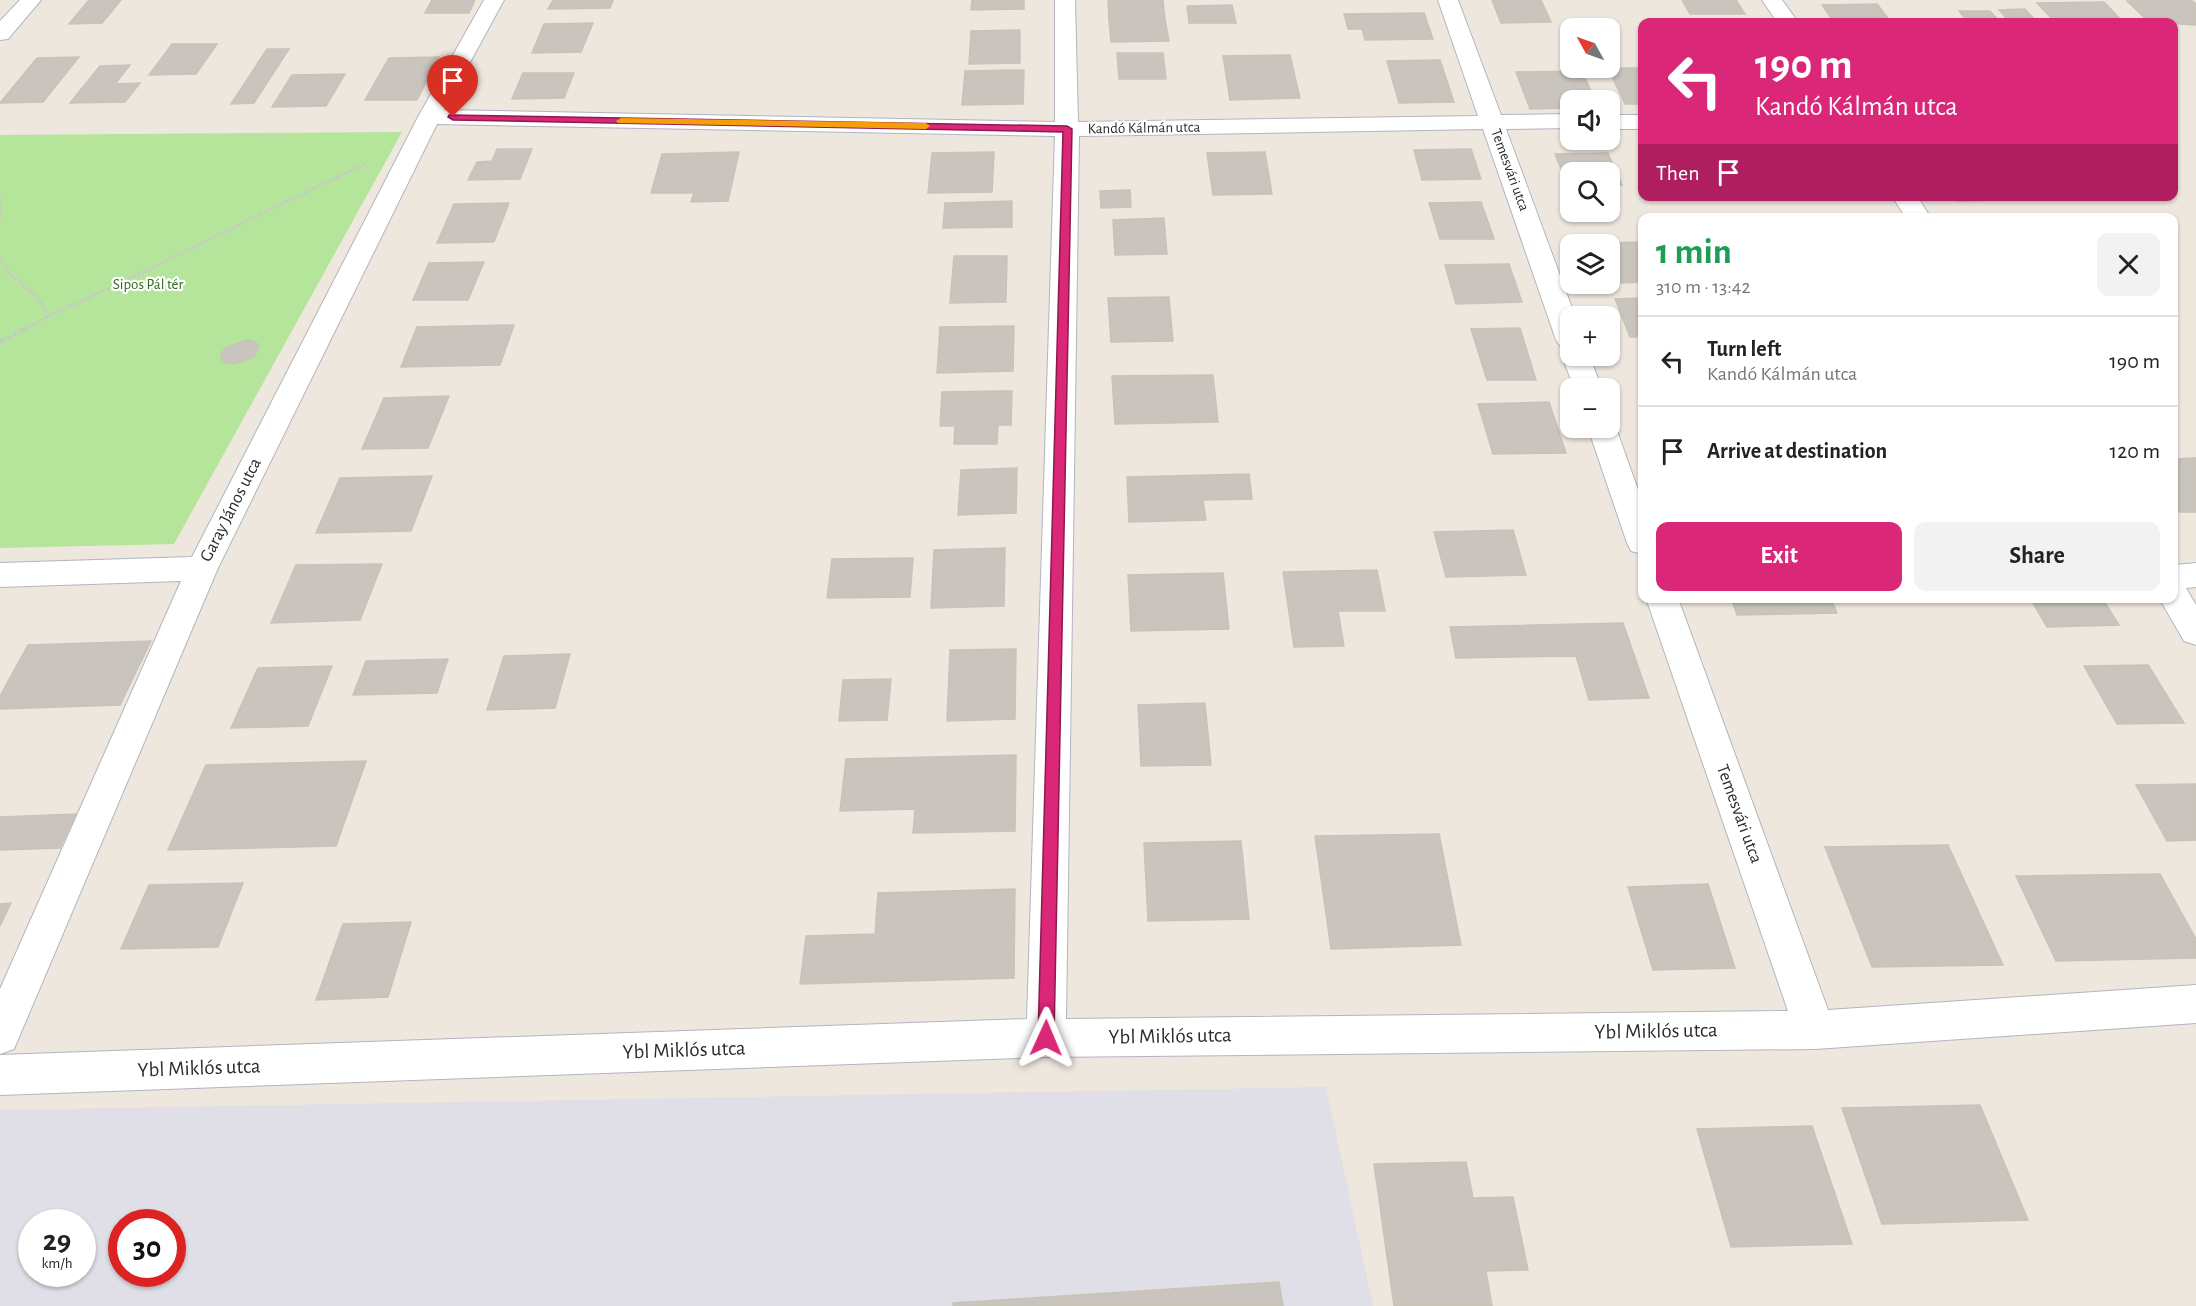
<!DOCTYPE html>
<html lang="en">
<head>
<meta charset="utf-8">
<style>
  body { margin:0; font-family:"Alegreya Sans",sans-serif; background:#f2f2f2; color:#222; height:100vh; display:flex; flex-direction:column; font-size:22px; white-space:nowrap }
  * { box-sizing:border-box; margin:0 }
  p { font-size:20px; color:#767676 }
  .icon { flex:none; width:33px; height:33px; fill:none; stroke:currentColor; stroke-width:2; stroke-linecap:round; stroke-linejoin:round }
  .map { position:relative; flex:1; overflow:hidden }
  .side { position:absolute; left:1638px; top:213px; width:540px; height:390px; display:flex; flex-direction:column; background:#fff; border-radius:12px; box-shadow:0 2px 4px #0004 }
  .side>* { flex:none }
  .guide { position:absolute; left:1638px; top:18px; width:540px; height:183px; border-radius:12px; box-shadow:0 2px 4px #0004; background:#db2777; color:#fff; overflow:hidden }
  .needle { width:39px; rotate:310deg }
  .tools { position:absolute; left:1560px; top:18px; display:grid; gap:12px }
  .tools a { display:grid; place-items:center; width:60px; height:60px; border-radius:12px; background:#fff; box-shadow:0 2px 4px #0004; font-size:30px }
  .speed { position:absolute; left:18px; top:1209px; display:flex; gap:12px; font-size:30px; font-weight:700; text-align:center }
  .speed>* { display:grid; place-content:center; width:78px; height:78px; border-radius:50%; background:#fff; box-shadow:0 2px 4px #0004; line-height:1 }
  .speed small { font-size:15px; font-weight:400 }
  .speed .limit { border:9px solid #d22; background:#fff; color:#111 }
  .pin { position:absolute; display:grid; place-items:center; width:51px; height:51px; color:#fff; margin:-62px -26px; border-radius:50% 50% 50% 0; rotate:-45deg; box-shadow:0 0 6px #0007 }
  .pin .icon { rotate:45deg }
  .me { position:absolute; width:66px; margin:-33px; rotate:1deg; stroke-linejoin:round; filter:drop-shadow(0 0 4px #0008) }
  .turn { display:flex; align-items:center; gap:21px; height:126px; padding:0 18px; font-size:27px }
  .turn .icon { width:78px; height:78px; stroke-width:2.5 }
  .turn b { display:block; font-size:42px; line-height:51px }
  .then { display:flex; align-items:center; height:57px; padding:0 18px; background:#0003; gap:12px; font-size:22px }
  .round { display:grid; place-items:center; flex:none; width:63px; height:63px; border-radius:12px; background:#f2f2f2 }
  .overview { display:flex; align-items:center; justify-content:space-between; height:102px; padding:0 18px }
  h1 { font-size:36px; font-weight:600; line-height:45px; color:#1e9e55 }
  .primary-button { display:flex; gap:12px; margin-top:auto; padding:12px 18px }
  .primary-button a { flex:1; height:69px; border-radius:12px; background:#db2777; color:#fff; font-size:24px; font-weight:600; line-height:69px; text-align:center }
  .primary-button a+a { background:#f2f2f2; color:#222 }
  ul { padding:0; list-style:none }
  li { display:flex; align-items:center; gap:18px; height:90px; padding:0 18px; border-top:2px solid #e0e0e0 }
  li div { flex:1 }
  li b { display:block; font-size:22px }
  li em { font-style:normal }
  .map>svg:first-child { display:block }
</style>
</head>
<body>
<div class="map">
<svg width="2196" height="1306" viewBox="0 0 2196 1306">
  <rect width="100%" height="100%" fill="#eee7de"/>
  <path fill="#e0dee6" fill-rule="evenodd" d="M1326,1087L1373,1306H0V1110ZM32,1222H82V1274H32ZM122,1222H172V1274H122Z"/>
  <path fill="#b5e59a" d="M402,132L174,544L0,548V135Z"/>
  <path fill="#c9c4bd" stroke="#c9c3b7" stroke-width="1.5" d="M89,0H121L102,23L69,24Z
    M432,0H475L469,13H425Z
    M553,0H613L610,8L548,9Z
    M972,0H1024V9L971,10Z
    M1163,0L1165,19L1109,20L1108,1Z
    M1492,0H1541L1551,22L1501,23Z
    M1682,0H1736L1745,14H1690Z
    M2183,0H2191L2196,4V25L2149,22L2127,1Z
    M2104,2L2123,22H2055L2037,3Z
    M1877,4L1891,22H1834L1822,5Z
    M1232,5L1236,23H1189L1187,6Z
    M2025,9L2037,22H2010L1999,10Z
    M1959,11H1990L2000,22H1968Z
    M1424,13L1433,39L1365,40L1362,29H1348L1344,14Z
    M1165,19L1169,41L1111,42L1109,20Z
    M593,23L581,52L532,53L544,24Z
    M1020,30V63L969,64L971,31Z
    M172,44H217L196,74L149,75Z
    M267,49H289L254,103L231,104Z
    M1117,53H1163L1166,79H1119Z
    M1290,55L1300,98L1230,100L1223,56Z
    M79,57L43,102L0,103L37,58Z
    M439,57L417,100H365L389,58Z
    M1440,60L1454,102L1399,103L1387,61Z
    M130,65L115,84L140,83L125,102L70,103L100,66Z
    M1608,68H1642V104H1625Z
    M1024,70L1023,104L962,105L965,71Z
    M1582,71L1595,100H1570V108L1530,109L1516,72Z
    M523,73H574L564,98L512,99Z
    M345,74L326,106L272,107L292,75Z
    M497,149H532L520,179L468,180L477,162L492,161Z
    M1471,149L1481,179L1422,180L1414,150Z
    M739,152L728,201L691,202L694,193H651L662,154Z
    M994,152L992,192L928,193L932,153Z
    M1265,152L1272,194L1213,195L1207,153Z
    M1608,153L1622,185L1610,186V172H1570V186H1568L1555,154Z
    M1130,190L1131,207L1101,208L1100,191Z
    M1954,196H2007L2009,200L1957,201Z
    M1012,201V227L943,228L945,203Z
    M1481,202L1494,239H1440L1429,203Z
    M509,203L494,242L437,243L454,204Z
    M1164,218L1167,254L1115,255L1113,220Z
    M1642,242V282L1618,283L1610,261V244L1602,243Z
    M954,256H1007L1006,302L950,303Z
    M484,262L468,300H413L429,263Z
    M1509,264L1522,302L1456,304L1445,265Z
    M1169,297L1173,341L1111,342L1108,298Z
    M1642,298V337H1630L1615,299Z
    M514,325L500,365L401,367L417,327Z
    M1014,326L1013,371L937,373L940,327Z
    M1520,328L1536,380H1487L1471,329Z
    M247,340L255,342L259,346L254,357L235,364L226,363L221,359L222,353L227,347Z
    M1213,375L1218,422L1115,424L1112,376Z
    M999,391H1012L1011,425H998L997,444H954L955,426H940L942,392Z
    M449,396L428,448L362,449L384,398Z
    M1549,402L1566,453L1493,454L1478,404Z
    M2196,458V512H2179L2174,505V459Z
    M1017,468L1016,513L958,515L961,470Z
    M1249,474L1252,499L1203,500L1206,520L1129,522L1127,477Z
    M432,476L411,531L316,533L340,478Z
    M1513,530L1526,575L1446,577L1434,532Z
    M1005,548L1004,606L931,608L934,550Z
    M913,558L910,597L827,598L832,559Z
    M382,564L360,620L271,623L296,565Z
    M1377,570L1385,611H1338L1344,646L1294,647L1283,572Z
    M1223,573L1229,629L1131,631L1128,575Z
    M1731,598H1831L1837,613L1737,615Z
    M2030,598H2102L2119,625L2047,627Z
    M1623,623L1649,698L1589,700L1576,656L1456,658L1450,627Z
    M151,641L120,705L0,709V696L28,645Z
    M1016,649L1015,719L947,721L950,650Z
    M570,654L555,708L487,710L504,656Z
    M448,659L437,693L353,695L366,661Z
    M2148,665L2184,723L2117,724L2084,666Z
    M332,666L308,726L231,728L258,668Z
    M891,679L887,720L839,721L843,680Z
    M1205,703L1211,765L1141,766L1138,705Z
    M1016,755L1015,831L913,833L915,809L840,811L846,759Z
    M366,761L336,846L168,850L206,765Z
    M2196,784V840L2167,841L2136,785Z
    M76,814L60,848L0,850V817Z
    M1439,834L1461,945L1331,949L1315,836Z
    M1241,841L1249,919L1148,921L1144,843Z
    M1948,845L2003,965L1872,967L1825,847Z
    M2160,874L2196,939V958L2056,961L2016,876Z
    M243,883L218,947L121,949L149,885Z
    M1708,884L1735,968L1653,970L1628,887Z
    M1015,889L1014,978L800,984L806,936L875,934L878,893Z
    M11,903L0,926V904Z
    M411,922L388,997L316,1000L343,924Z
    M1980,1105L2028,1220L1882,1224L1842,1108Z
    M1812,1126L1852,1244L1731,1247L1697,1129Z
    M1466,1162L1473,1198L1513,1197L1528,1270L1486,1271L1492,1306H1394L1374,1164Z
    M1279,1282L1283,1306H953V1303Z"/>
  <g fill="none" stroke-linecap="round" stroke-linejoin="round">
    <g stroke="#b2b5c0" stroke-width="2">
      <path id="street" d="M20,0H41L8,39L0,40V21Z
        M484,0H504L444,110L1055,122V0H1075L1078,122L1478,116L1438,0H1458L1501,115L1570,114V128L1506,129L1575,316H1570V356H1589L1602,388H1574L1562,356L1570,349L1560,346L1556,340L1483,129L1079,136L1066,1019L1788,1011L1646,598H1678L1828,1010L2196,985V1023L1815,1049L1046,1057L0,1095V1055L1027,1019L1055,136L437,124L218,568L14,1049L0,1054V989L181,581L0,587V563L192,557L418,117Z
        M1762,0H1782L1798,22H1777Z
        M1610,115H1642V129H1610Z
        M1892,196H1917L1931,218H1906Z
        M1610,420L1616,428L1642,501V554L1631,551L1627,543L1588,428H1610Z
        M2196,563V587L2186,588L2196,605V645L2184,641L2159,598H2174V565Z"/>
    </g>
    <path stroke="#c8c8c8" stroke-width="3" stroke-dasharray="3 2" stroke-linecap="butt" d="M0,198V220
      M0,258L7,271L36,296L49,316C155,268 259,214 365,164
      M23,330L49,316"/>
    <path stroke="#c8c8c8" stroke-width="4" stroke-dasharray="4.5 3" stroke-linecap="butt" d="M0,342L26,328"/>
    <use href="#street" fill="#fff" fill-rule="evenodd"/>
  </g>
  <path fill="#db2777" stroke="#8e194d" stroke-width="1.5" d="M449,115L1067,126L1072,129L1054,1038L1052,1043L1046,1046L1040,1043L1038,1038L1063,132L453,120L448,117Z"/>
  <path fill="#f59e0b" d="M621,118L926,123L930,126L926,129L618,123L616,121Z"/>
  <g text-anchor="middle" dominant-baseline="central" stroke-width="4.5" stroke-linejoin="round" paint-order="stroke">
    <g font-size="15" fill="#2c2c2c" stroke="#fff">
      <text transform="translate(1144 128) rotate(-1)">Kandó Kálmán utca</text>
      <text transform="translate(1510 170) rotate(70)">Temesvári utca</text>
    </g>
    <g font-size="15" fill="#2c6b19" stroke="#fff">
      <text x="148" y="284">Sipos Pál tér</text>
    </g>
    <g font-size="18" fill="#2c2c2c" stroke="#fff">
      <text transform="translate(231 510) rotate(-63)">Garay János utca</text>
      <text transform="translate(1739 814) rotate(70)">Temesvári utca</text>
    </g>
    <g font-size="21" fill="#2c2c2c" stroke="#fff">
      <text transform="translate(1656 1031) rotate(-1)">Ybl Miklós utca</text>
      <text transform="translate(1170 1036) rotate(-1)">Ybl Miklós utca</text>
      <text transform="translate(684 1050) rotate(-2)">Ybl Miklós utca</text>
      <text transform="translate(199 1068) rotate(-2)">Ybl Miklós utca</text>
    </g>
  </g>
</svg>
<div class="tools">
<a><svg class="needle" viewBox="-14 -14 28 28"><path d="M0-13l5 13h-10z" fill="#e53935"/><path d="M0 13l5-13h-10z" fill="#767676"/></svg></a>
<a><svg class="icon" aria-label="sound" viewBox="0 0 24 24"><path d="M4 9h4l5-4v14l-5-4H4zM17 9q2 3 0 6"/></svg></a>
<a><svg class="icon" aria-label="search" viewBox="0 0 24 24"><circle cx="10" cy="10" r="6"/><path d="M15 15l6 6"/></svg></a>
<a><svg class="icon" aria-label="layers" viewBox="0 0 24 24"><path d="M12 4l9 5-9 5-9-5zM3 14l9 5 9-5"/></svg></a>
<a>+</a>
<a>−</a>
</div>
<div class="speed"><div>29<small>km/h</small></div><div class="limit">30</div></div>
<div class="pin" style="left:453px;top:117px;background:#d93025"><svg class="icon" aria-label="arrive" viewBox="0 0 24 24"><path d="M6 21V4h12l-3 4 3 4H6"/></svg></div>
<svg class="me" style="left:1046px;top:1038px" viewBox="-20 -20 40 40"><path d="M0-17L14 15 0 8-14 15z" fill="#db2777" stroke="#fff" stroke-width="4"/></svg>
<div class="guide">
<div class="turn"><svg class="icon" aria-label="left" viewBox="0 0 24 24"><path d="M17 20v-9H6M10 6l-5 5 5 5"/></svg><div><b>190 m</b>Kandó Kálmán utca</div></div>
<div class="then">Then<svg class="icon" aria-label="arrive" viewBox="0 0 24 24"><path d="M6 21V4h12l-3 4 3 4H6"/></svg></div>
</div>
<section class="side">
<div class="overview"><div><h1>1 min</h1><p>310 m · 13:42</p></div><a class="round"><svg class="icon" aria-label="close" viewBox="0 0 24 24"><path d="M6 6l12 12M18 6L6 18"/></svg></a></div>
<ul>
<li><svg class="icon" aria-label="left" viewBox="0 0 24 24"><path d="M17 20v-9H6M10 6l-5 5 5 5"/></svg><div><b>Turn left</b><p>Kandó Kálmán utca</p></div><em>190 m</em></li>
<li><svg class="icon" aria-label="arrive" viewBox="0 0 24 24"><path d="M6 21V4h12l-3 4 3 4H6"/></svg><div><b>Arrive at destination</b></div><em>120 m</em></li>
</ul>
<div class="primary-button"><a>Exit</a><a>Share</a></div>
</section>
</div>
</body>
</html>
